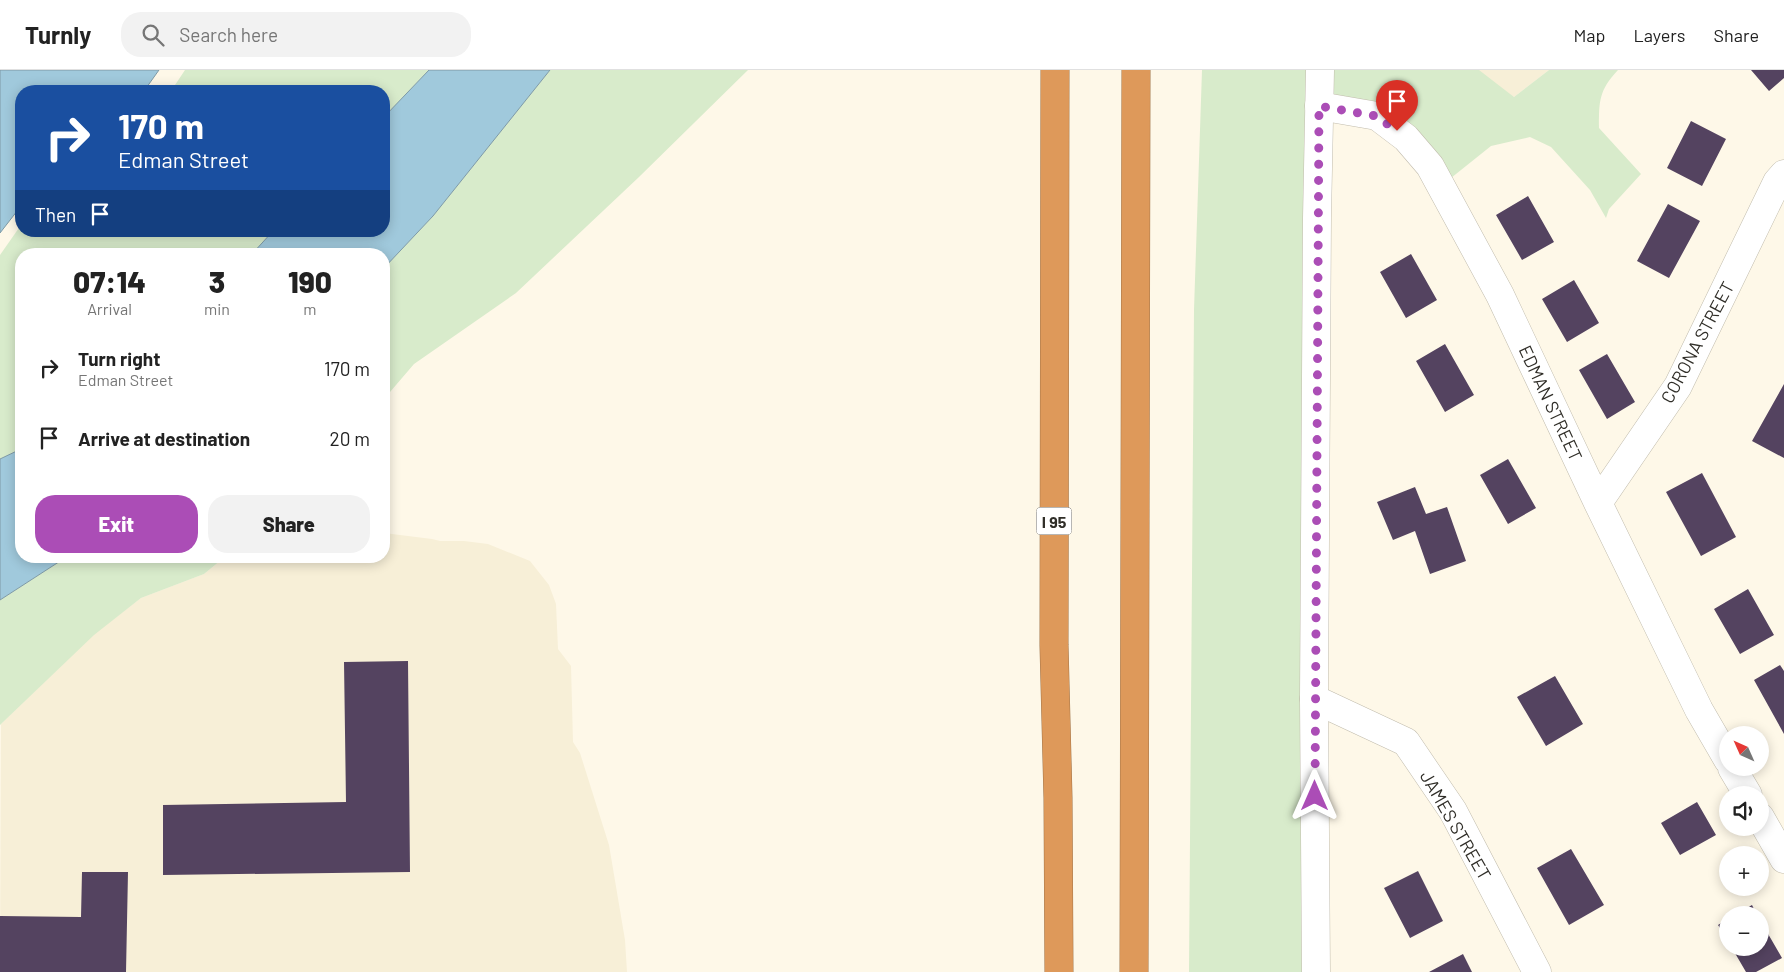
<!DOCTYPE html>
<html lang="en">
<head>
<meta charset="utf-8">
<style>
  body { margin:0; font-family:Barlow,sans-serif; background:#f2f2f2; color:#222; height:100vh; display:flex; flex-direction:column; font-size:19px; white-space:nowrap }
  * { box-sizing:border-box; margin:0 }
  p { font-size:16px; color:#767676 }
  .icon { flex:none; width:28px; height:28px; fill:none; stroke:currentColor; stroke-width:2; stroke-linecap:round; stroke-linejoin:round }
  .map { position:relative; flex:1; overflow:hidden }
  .sheet { position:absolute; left:15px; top:178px; width:375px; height:315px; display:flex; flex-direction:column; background:#fff; border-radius:20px; box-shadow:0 2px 12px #0003 }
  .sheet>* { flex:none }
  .top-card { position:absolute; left:15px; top:15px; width:375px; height:152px; border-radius:20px; box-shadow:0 2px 12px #0003; background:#1a4fa0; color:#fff; overflow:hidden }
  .needle { width:32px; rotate:315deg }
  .fabs { position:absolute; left:1719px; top:656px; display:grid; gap:10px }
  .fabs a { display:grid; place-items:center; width:50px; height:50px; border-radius:50%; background:#fff; box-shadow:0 2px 12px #0003; font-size:25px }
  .pin { position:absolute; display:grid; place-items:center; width:42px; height:42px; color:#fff; margin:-51px -21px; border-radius:50% 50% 50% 0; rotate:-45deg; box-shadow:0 0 5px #0007 }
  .pin .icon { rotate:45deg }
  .me { position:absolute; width:55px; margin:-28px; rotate:0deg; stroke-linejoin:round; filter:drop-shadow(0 0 4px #0008) }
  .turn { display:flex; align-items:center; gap:18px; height:105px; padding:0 20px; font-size:22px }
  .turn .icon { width:65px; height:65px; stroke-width:2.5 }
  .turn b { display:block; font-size:35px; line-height:42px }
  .then { display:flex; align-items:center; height:48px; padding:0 20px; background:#0003; gap:10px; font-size:19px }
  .eta { display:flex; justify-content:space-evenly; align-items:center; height:85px; text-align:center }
  .eta b { font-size:30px; font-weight:800; line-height:35px }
  .cta { display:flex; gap:10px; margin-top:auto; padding:10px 20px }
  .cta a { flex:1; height:58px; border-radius:20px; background:#ab4db6; color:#fff; font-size:20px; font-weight:800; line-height:58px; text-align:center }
  .cta a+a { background:#f2f2f2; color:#222 }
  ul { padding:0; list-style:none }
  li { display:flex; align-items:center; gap:15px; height:70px; padding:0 20px }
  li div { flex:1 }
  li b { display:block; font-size:19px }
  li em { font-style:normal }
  header { display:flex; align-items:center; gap:30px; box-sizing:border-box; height:70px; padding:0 25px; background:#fff; border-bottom:1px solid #e0e0e0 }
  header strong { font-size:24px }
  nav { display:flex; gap:28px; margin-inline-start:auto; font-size:18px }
  .search { width:350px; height:45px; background:#f2f2f2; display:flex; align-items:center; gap:12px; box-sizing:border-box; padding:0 18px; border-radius:20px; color:#767676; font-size:19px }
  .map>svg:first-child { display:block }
</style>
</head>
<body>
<header>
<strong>Turnly</strong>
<div class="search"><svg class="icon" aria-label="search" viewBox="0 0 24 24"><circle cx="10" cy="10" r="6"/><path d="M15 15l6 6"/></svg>Search here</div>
<nav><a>Map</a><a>Layers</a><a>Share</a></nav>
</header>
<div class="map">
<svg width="1784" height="902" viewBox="0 0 1784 902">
  <rect width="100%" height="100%" fill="#fef8e8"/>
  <path fill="#f7efd7" d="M1448,0H1549L1514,27Z
    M384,463L432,469L440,471H464L488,474L530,491L549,515L556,534L558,579L571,596L573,672L580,683L609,775L625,870L627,902H0L1,654L94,564L141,528L204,504L226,486H384Z"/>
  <path fill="#d8ebcb" d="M185,0H429L384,47V21H171Z
    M550,0H748L639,107L516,223L414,294L384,329V198L433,146Z
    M1202,0H1479L1514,27L1549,0H1618C1599,20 1599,31 1599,58L1641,104L1609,139L1606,148L1590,120L1551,77L1530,67L1491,76L1446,112L1421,81L1320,35L1319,902H1189L1194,240Z
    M21,155V161H273L252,184H21V379L0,389V185Z
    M68,486H226L204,504L141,528L94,565L0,655V530Z"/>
  <path fill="#a0c9dc" stroke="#7e9aa6" d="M0,0H159L144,21H21V136L0,163Z
    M429,0H550L433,146L384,198V184H252L273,161H384V47Z
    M21,379V486H68L0,530V389Z"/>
  <path fill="#544360" d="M1751,0H1784V8L1769,21Z
    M1691,51L1726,69L1702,116L1667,98Z
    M1528,126L1554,172L1522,190L1496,145Z
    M1668,134L1700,151L1669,208L1637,191Z
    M1411,184L1437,230L1406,248L1380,202Z
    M1574,210L1599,253L1567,272L1542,229Z
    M1445,274L1474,325L1445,342L1416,291Z
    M1607,284L1635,332L1607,349L1579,300Z
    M1784,314V388L1752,371Z
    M1508,389L1536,438L1508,454L1480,405Z
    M1702,403L1736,467L1701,486L1666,422Z
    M1415,417L1426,444L1447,437L1466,491L1430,504L1415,461L1393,470L1377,432Z
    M1748,519L1774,565L1740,584L1714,539Z
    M408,591L410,802L163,805V735L346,732L344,592Z
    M1780,595L1784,601V664L1754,610Z
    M1555,606L1583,654L1546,676L1517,627Z
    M1697,732L1716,765L1680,785L1661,753Z
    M1571,779L1604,835L1569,855L1537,798Z
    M1418,801L1443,851L1410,868L1384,818Z
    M82,802H128L126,902H0V846L81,847Z
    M1752,835L1757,845H1735Z
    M1728,849V870L1718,855Z
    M1760,850L1782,888L1756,902H1746L1732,878H1760Z
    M1463,884L1472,902H1429Z"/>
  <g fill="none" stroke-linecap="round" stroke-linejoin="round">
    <g stroke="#c1bcad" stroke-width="29">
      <path id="street" d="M1319,36L1377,46L1406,68L1430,96L1500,225L1598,433L1699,640L1728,690
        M1598,433L1678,316L1777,112L1784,104
        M1314,629L1406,672L1453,741L1537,902
        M1732,698L1748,725
        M1760,747L1784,789"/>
    </g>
    <g stroke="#c1bcad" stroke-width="29">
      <path id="secondary" d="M1316,902L1314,629L1317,148L1320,0"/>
    </g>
    <g stroke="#a17448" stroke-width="29">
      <path id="highway" d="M1055,0L1054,575L1058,728L1059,902
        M1134,902L1136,0"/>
    </g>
    <use href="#street" stroke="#fff" stroke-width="28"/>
    <use href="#secondary" stroke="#fff" stroke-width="28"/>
    <use href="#highway" stroke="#de995a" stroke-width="28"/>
  </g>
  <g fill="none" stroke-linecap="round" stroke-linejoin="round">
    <path stroke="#ab4db6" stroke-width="9" stroke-dasharray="0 16.2" d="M1315,726L1319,36L1376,46L1397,61"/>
  </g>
  <g text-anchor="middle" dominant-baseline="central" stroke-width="5" stroke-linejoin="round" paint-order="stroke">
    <rect fill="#fff" stroke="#6e6d68" stroke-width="1" x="1036.5" y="437.5" width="35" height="27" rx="4"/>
    <g font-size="16" font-weight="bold" fill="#302e28">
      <text x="1054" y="451">I 95</text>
    </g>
    <g font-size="18" fill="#302e28" stroke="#fff">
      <text transform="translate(1697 272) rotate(-62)">CORONA STREET</text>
      <text transform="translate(1551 333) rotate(65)">EDMAN STREET</text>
      <text transform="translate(1456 755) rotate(60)">JAMES STREET</text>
    </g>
  </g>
</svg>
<div class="fabs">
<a><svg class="needle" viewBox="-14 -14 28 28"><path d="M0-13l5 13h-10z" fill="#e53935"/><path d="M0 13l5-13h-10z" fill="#767676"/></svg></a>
<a><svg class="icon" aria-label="sound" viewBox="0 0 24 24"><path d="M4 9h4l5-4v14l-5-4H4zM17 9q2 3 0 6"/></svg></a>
<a>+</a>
<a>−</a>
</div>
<div class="pin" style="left:1397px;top:61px;background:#d93025"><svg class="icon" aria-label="arrive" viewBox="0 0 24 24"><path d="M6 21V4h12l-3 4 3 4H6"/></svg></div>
<svg class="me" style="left:1315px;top:726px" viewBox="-20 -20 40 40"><path d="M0-17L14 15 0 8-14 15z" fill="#ab4db6" stroke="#fff" stroke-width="4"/></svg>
<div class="top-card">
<div class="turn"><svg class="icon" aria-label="right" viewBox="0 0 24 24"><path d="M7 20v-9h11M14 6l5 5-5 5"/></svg><div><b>170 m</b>Edman Street</div></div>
<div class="then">Then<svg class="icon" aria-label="arrive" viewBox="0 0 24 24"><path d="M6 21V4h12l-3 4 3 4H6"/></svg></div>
</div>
<section class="sheet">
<div class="eta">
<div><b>07:14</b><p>Arrival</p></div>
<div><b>3</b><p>min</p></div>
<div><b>190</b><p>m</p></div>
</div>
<ul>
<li><svg class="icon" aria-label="right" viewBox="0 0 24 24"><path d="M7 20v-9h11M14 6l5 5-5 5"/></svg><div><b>Turn right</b><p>Edman Street</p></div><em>170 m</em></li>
<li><svg class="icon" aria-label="arrive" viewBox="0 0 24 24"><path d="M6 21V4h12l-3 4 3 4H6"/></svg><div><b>Arrive at destination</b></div><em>20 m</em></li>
</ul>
<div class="cta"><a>Exit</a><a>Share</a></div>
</section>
</div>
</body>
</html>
